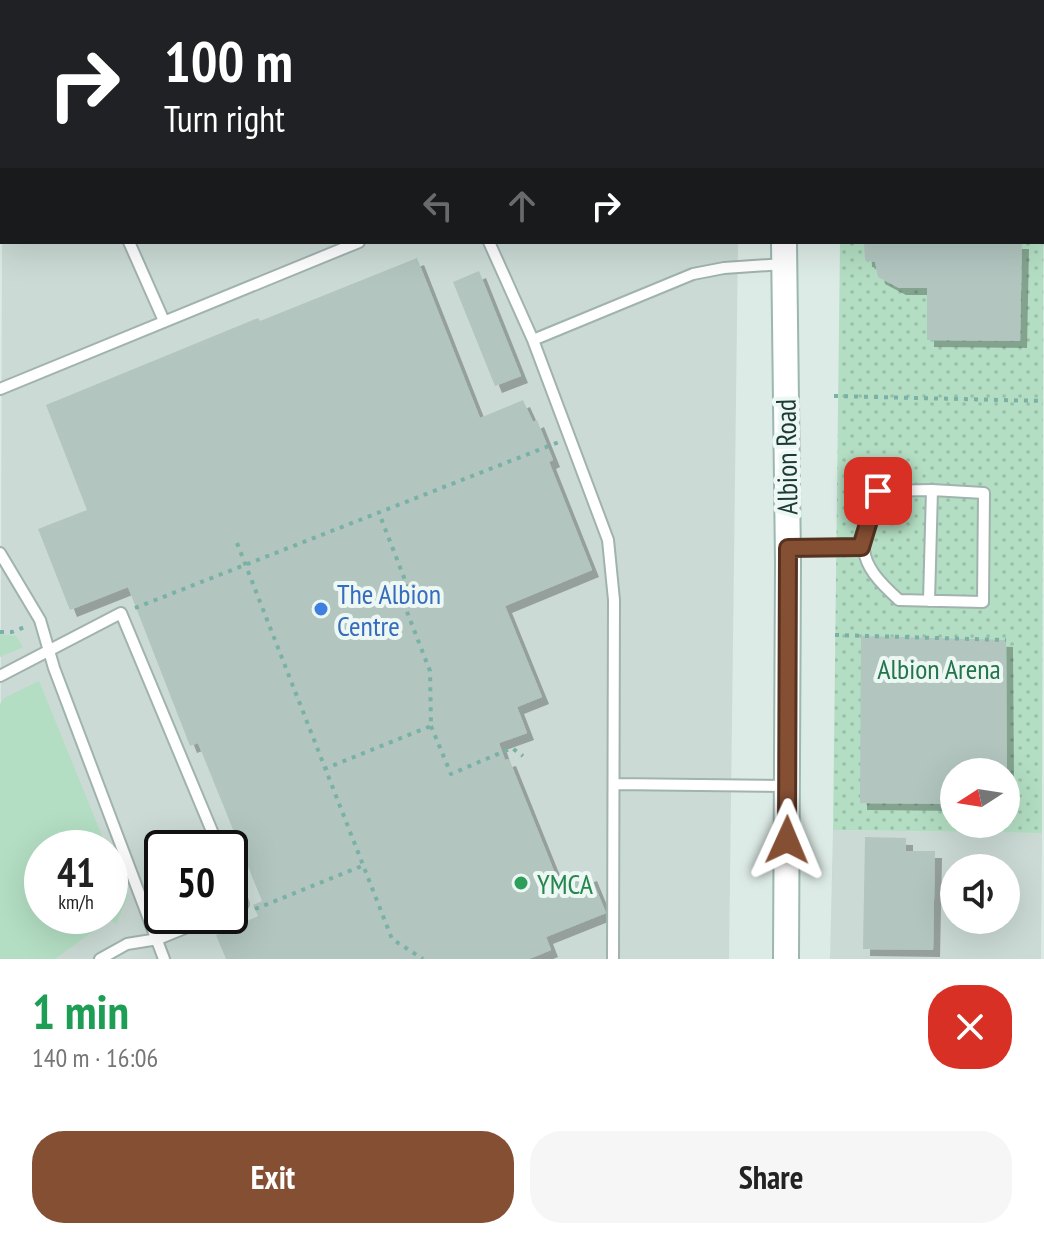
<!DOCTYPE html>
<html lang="en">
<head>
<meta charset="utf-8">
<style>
  body { margin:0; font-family:"PT Sans Narrow",sans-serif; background:#f6f6f6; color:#222; height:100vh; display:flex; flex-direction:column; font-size:30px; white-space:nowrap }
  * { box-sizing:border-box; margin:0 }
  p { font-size:26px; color:#767676 }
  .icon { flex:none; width:44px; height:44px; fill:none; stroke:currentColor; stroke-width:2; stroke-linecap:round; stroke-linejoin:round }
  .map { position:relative; height:959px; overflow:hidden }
  .side { display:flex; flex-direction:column; background:#fff; flex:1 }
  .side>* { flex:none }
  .top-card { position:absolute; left:0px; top:0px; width:1044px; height:244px; box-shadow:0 8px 32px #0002; background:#202124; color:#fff; overflow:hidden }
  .needle { width:52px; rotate:258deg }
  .fabs { position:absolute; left:940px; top:758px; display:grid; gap:16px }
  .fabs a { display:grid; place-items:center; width:80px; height:80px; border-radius:50%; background:#fff; box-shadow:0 8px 32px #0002; font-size:40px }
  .speed { position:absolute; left:24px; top:830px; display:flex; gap:16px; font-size:40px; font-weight:700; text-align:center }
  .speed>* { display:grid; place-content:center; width:104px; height:104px; border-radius:50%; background:#fff; box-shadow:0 8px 32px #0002; line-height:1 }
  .speed small { font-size:20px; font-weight:400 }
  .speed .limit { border:4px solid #111; border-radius:12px; background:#fff; color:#111 }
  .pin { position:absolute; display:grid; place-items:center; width:68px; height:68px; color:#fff; margin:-34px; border-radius:16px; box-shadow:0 4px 12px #0006 }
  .me { position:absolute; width:88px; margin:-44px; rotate:1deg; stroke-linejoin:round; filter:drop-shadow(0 0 6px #0008) }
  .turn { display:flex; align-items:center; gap:28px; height:168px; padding:0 32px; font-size:36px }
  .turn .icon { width:104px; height:104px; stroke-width:2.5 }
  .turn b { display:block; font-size:56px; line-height:68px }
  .lanes { display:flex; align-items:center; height:76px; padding:0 32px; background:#0003; justify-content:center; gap:40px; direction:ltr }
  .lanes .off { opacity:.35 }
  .round { display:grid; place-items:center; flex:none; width:84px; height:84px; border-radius:32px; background:#f6f6f6 }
  .head { display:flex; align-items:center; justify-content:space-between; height:136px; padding:0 32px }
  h1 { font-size:48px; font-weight:800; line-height:60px; color:#1e9e55 }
  .primary-button { display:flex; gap:16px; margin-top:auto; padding:16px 32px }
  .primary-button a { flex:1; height:92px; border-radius:32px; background:#854f33; color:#fff; font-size:32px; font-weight:800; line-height:92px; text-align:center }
  .primary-button a+a { background:#f6f6f6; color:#222 }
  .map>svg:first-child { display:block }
</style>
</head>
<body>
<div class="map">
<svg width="1044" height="959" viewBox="0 0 1044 959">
  <defs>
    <pattern id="park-dots" width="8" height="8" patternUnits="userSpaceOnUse" patternTransform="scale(2)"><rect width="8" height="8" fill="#b3dec3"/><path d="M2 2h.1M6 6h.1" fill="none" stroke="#9abfa8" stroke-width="1.8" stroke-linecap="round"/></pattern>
    <filter id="shadow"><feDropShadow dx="7" dy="7" stdDeviation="0" flood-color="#0004"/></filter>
  </defs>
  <rect width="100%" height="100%" fill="#ddebe6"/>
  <path fill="#cbdad5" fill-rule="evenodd" d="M365,0H741L361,2Z
    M2,222V242H738L729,959H0ZM42,848H110V916H42ZM162,848H230V916H162Z
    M833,830L1042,833L1041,959H830ZM954,868H1006V920H954Z"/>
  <path fill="#b3dec3" d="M0,634L16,636L23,647L0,657Z
    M39,681L107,848H42V916H103L99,927L55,959H0V704L4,698Z
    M110,855L128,873L127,898L116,924L105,916H110Z"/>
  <path fill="url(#park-dots)" fill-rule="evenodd" d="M843,0H1044L1042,833L833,830L840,242H1042V2ZM954,772H1006V824H954Z"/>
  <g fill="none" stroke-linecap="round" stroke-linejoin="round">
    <path stroke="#7fbfd6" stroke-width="6" d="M0,67L2,72"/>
  </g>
  <path fill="#b2c5bf" filter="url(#shadow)" d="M864,242H1022L1020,341L927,340V288H899L878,277L875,262L865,260Z
    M417,258L480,418L523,400L533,422L537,420L553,460L549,462L592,570L505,606L542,697L517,707L527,733L499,743L505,760L509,759L556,876L563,884L590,874L606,913L546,937L551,950L529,959H226L216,935L258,916L253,905L262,901L198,743L190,746L128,587L70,610L38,529L87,510L46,405L258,318L260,321Z
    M479,271L521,376L495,386L453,282Z
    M861,636L1006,640L1007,772H954V804L860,803Z
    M865,837L906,838V851H935L933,950L863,949Z"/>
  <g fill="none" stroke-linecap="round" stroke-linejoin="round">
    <g stroke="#a0b3ae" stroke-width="14">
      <path id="lane" d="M460,0V2
        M895,2V0
        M1015,2V0
        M129,242L164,321
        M489,242L533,340L608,540L614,600L613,959
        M533,340L693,274L724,268L784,264
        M0,389L359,242
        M932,490L984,493L983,602L899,600C854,560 858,545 878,491Z
        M788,548L861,547
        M0,553L40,620L54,668L164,959
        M929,601L932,490
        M0,676L121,613L219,848
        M614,784L788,786
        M230,873L243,904L230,909
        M100,959L127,944L158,939L214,916"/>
    </g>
    <g stroke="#9bb7b0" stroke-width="28">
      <path id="secondary" d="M262,2L266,0
        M791,2V0
        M0,167L2,166
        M784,242L788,562L786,959"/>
    </g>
    <path stroke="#7ab1a6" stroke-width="4" stroke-dasharray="4 6" stroke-linecap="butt" d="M16,0V2
      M834,396L1044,401
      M237,543L392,939L423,959
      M135,608L559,442
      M0,632H12L27,626
      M835,635L1006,640
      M431,726L451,774L512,748L523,756
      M324,769L431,726L430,671L404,604L410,593L379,513
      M255,909L362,866"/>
    <use href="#lane" stroke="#fff" stroke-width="10"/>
    <use href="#secondary" stroke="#fff" stroke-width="24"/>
  </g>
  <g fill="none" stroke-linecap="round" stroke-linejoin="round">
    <g stroke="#563321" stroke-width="20">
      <path id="route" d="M787,840L788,548L861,547L878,491"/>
    </g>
    <use href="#route" stroke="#854f33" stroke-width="14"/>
  </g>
  <circle fill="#3f7fe0" stroke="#edf7f3" stroke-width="3" cx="321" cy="609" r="8"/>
  <circle fill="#2e9e5b" stroke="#edf7f3" stroke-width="3" cx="521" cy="883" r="8"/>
  <g text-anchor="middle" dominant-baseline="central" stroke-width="8" stroke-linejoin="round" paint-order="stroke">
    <g font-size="28" fill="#1d3b36" stroke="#edf7f3">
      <text transform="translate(786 457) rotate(-91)">Albion Road</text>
    </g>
    <g font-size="28" fill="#366cbe" stroke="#edf7f3" text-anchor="start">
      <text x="337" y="593">The Albion<tspan x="337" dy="32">Centre</tspan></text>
    </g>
    <g font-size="28" fill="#24754c" stroke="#edf7f3">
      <text x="939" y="668">Albion Arena</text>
    </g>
    <g font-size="28" fill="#27864d" stroke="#edf7f3" text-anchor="start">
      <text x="537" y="883">YMCA</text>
    </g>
  </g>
</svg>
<div class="fabs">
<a><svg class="needle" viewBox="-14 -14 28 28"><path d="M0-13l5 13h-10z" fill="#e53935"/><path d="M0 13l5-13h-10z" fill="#767676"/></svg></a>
<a><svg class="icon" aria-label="sound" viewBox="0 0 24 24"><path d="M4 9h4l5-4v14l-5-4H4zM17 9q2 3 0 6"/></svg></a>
</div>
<div class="speed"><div>41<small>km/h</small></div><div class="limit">50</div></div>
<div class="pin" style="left:878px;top:491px;background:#d93025"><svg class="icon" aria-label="arrive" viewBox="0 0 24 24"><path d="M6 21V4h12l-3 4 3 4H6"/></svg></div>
<svg class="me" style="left:787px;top:840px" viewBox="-20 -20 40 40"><path d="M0-17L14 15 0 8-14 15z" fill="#854f33" stroke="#fff" stroke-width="4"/></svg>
<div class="top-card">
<div class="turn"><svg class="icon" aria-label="right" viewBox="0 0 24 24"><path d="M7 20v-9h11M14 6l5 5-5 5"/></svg><div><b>100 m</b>Turn right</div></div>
<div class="lanes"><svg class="icon off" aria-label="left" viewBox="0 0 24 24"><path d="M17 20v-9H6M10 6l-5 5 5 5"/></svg><svg class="icon off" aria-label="ahead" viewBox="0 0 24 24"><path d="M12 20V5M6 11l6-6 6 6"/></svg><svg class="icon" aria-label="right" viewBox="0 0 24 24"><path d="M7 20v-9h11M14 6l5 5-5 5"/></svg></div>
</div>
</div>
<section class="side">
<div class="head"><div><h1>1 min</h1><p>140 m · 16:06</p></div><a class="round" style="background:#d93025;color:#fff"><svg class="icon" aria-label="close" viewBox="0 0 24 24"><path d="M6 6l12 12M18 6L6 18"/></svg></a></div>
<div class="primary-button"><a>Exit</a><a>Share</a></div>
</section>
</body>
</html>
